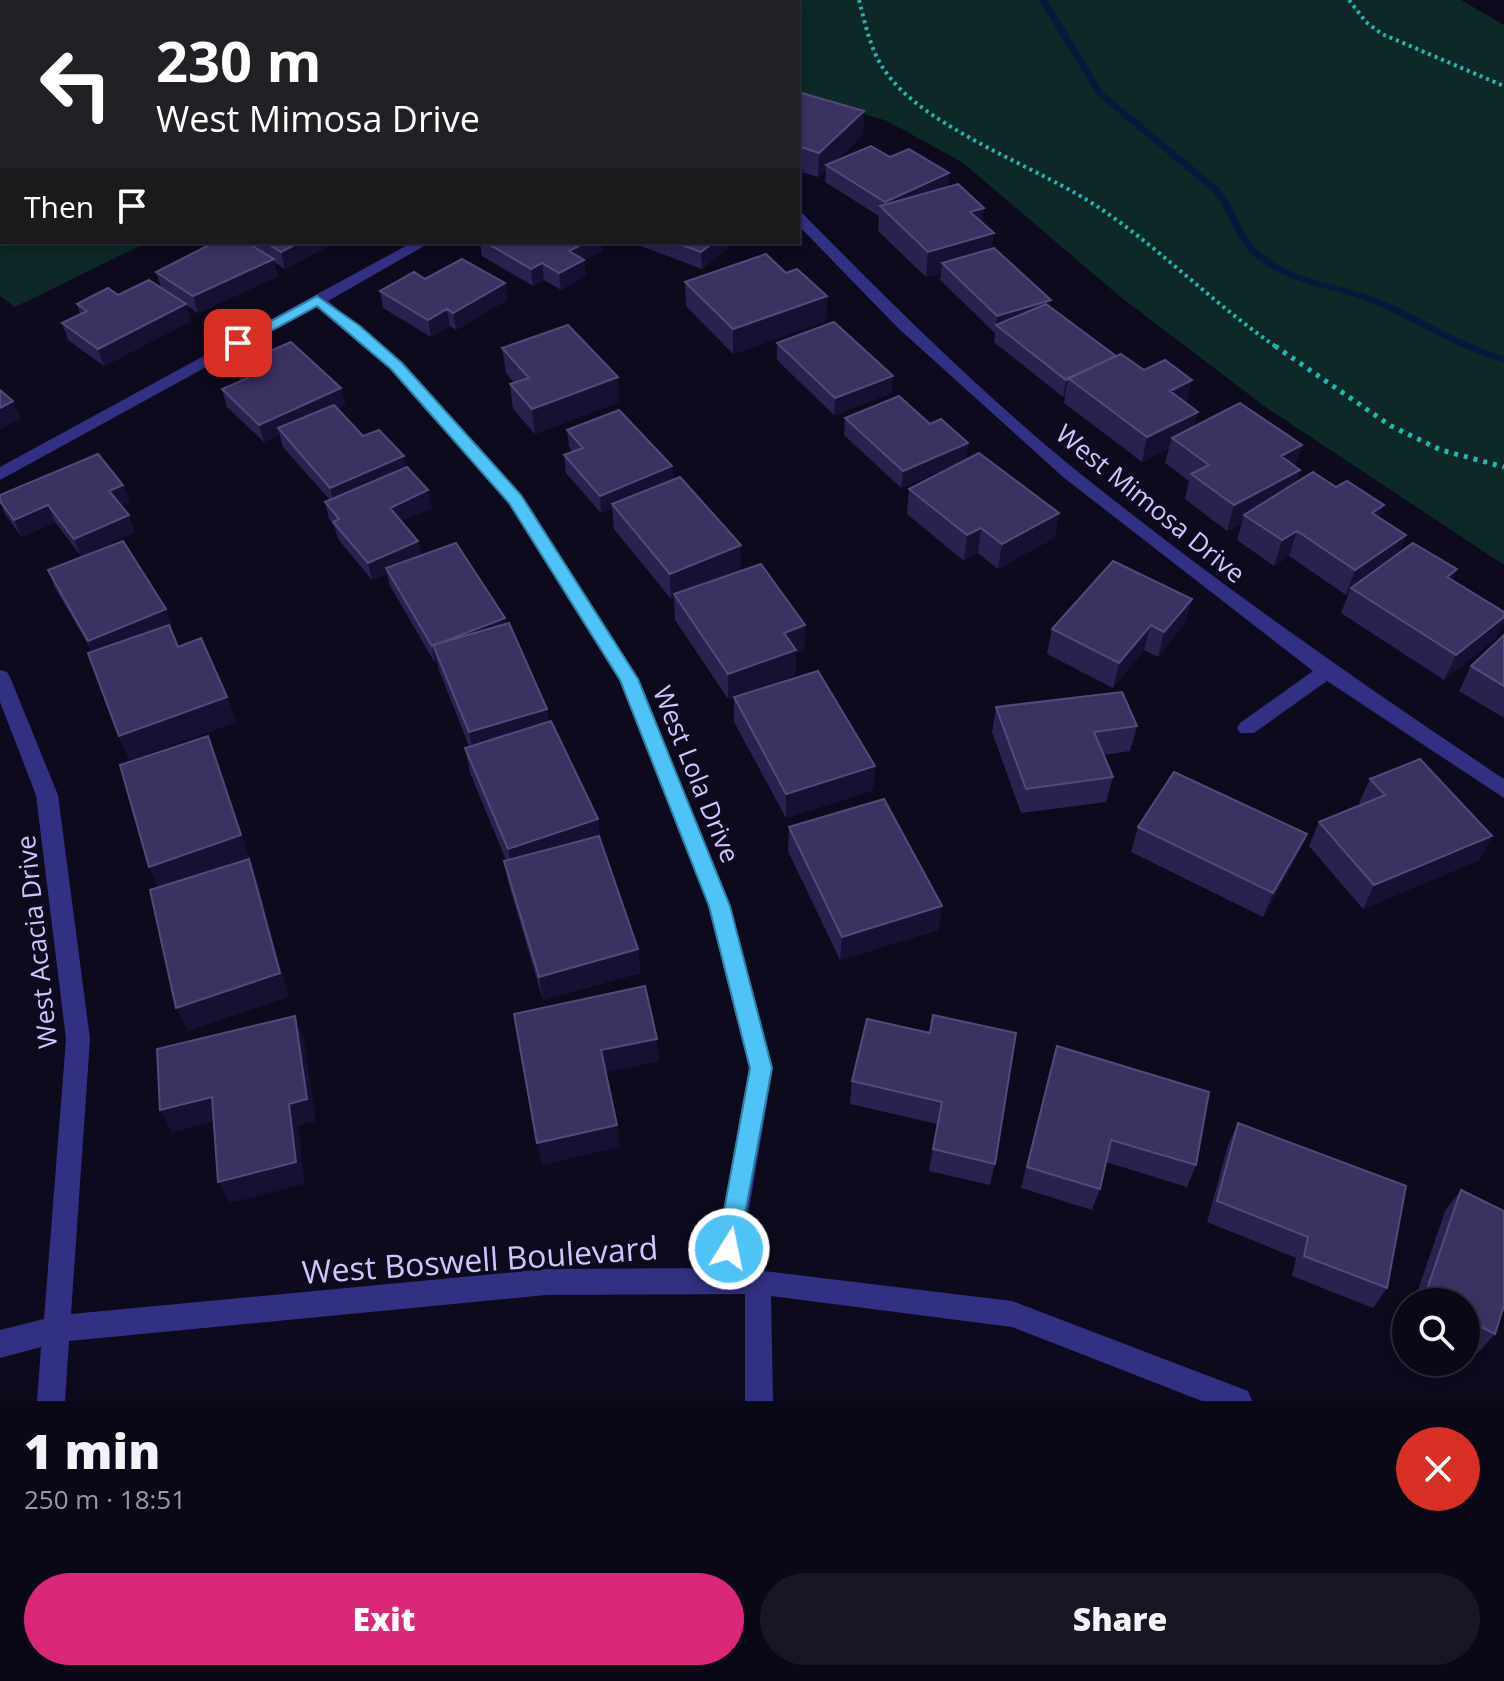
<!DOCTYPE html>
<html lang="en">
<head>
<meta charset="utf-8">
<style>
  body { margin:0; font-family:"Open Sans",sans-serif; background:#181623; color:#f1f3f6; height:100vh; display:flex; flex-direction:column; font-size:30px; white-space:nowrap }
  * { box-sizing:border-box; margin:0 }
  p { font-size:26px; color:#999aa1 }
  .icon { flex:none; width:44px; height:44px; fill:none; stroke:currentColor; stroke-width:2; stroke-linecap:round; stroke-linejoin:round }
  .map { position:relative; height:1401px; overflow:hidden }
  .sheet { display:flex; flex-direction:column; background:#0a0816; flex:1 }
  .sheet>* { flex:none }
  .banner { position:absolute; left:0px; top:0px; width:800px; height:244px; box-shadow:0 4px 12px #0003,0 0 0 2px #2a2935; background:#202124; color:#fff; overflow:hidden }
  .controls { position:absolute; left:1392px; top:1288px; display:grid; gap:16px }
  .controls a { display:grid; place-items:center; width:88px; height:88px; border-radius:50%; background:#0a0816; box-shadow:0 4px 12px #0003,0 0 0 2px #2a2935; font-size:40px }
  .pin { position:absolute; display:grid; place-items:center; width:68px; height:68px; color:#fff; margin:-34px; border-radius:16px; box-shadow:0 4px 12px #0006 }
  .me { position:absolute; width:88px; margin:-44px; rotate:10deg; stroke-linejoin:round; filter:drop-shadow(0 0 6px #0008) }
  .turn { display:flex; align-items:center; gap:28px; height:168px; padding:0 24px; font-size:36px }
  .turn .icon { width:104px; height:104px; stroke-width:2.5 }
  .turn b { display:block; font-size:56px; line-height:68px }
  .then { display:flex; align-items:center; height:76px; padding:0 24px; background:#0003; gap:16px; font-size:30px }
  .round { display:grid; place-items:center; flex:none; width:84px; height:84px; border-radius:42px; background:#181623 }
  .overview { display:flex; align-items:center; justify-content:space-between; height:136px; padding:0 24px }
  h1 { font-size:48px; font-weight:800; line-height:60px }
  .primary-button { display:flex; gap:16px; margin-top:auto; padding:16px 24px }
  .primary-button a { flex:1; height:92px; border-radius:48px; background:#db2777; color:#fff; font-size:32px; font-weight:800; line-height:92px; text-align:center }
  .primary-button a+a { background:#181623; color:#f1f3f6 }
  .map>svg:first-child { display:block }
</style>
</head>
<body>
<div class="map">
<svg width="1504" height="1401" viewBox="0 0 1504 1401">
  <rect width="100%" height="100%" fill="#0d0a1e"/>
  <path fill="#0c2827" d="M0,0H1461L1504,25V565L1264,406L1118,295L962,162L887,121L798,94V2H2V242H148L15,307L0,296Z"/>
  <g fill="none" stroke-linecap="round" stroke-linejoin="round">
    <path fill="#04193c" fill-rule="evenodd" d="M1039,0H1047L1103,92L1219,188C1236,208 1242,238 1262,254C1294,280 1339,284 1376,298C1420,315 1458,343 1504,356V362C1455,349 1416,321 1370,302C1333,288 1288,284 1256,258C1235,241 1230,212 1213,192L1097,95Z"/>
    <path stroke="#21b9ae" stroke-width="4" stroke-dasharray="3 4" stroke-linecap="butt" d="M859,0C865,23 870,48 883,68C921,128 1042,168 1101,209C1163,251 1216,306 1278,348
      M1349,0L1366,22L1382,34L1504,86
      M669,2L674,0"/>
    <path stroke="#21b9ae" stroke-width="5" stroke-dasharray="4 6" stroke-linecap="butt" d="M1275,346L1391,426L1441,450L1504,467"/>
    <path fill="#323082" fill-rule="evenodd" d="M798,213L803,214C891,303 980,392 1077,471C1214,581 1358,682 1504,779V798L1327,681L1254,733H1240L1237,728L1240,723L1313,671L1063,477L898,328L798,225Z
      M413,242H431L328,301L402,363L521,495L639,679L730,906L773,1068L739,1268L1012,1301L1248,1391L1252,1401H1202L1012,1327L771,1296L773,1401H745V1294L546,1295L69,1341L65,1401H37L41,1347L0,1358V1330L44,1319L66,1039L36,795L0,702V670L7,672L10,677L58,795L90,1039L71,1314L546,1269L713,1268L749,1068L708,906L620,680L509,503L390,369L316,307L0,480V467Z"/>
  </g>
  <path fill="#29214e" d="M798,92L864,111L863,135L834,162L890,157L949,173L948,187L984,208L982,223L992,248L1050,306L1116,356L1187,403L1194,426L1302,445L1295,466L1300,470L1296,483L1379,517L1399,553L1452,580L1504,612V621L1495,639L1444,680L1341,613L1349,592L1346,595L1289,556L1274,566L1237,540L1242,522L1227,531L1185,499L1189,481L1165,463L1169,448L1142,462L1064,403L1065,396L1063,397L994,342L995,333L940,280L941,273L926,277L878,231L879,216L825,182L826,170L818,177L798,171Z
    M215,242H336L285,269L274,262L278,276L198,313L186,305L191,321L104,366L68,340L62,323L80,314L77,304L161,287L156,272Z
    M480,242H601L602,251L584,260L586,276L561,290L544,280L533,286L482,256Z
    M630,242H735L702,269Z
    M786,273L827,296L826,321L733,354L686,306L685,282Z
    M425,279L505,283L507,300L456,330L450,326L431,337L383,308L380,291Z
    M777,343L892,393L834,415L777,360Z
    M502,348L619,402L535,434L513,409L510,384L514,383L506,373Z
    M236,366L341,388L345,405L337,409L363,436L406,467L432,508L401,521L418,541L421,556L505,618L506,624L549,721L598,819L600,838L638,949L640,973L543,1000L509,885L504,861L506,860L470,773L465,748L469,746L439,670L437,662L435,663L390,586L387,574L372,580L338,539L334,525L329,519L325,502L330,500L282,446L280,435L264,442L227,407L222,389L240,381Z
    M845,418L930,424L968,443L966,459L1059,513L1054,538L998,569L978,553L964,561L907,514L909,489L961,462L901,488L844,435Z
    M567,430L672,466L673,480L741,545V570L730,575L805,625L804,650L796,653L795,675L744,694L875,766L873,790L786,818L734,722V697L728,699L675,620L674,598L671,599L614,529L612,508L601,513L566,473L564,455L573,452L569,447Z
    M123,485L130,502L122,506L135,532L81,556L55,522L22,537L5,514L0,503V495Z
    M48,570L172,626L170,627L178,647L227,697L236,722L130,760L119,736L92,651L55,588Z
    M1192,599L1184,624L1158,657L1144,650L1113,688L1047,654L1052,629Z
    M1504,635V718L1459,691L1471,666Z
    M996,707L1137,726L1130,751L1104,755L1113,777L1106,802L1021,813L992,732Z
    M1370,779L1492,836L1479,860L1363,909L1309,846L1319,822L1360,805L1359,803Z
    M789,827L942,906L938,930L840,960L788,851Z
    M1138,827L1307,834L1296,858L1263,917L1131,852Z
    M930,1033L995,1164L990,1185L929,1171L937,1124L850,1104L852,1081Z
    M1050,1069L1196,1165L1187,1187L1106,1162L1100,1189L1092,1210L1021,1188Z
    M1238,1123L1387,1288L1373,1308L1292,1276L1296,1258L1207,1222L1228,1145Z
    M1461,1190L1504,1211V1312L1502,1311L1495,1334L1478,1353L1466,1347V1302H1414L1445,1211Z"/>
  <path fill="#171033" d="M864,111L863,135L828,167L826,165V170L818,177L819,153Z
    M949,173L947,190L884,211L885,202Z
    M984,208L981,232L970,212Z
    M994,233L990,258L942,263L941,273L926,277L928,252Z
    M300,242H336L285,269L281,252Z
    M586,242H601L602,251L584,260L586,276L561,290L559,273L569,251Z
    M714,242H735L702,269L701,252Z
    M274,259L278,276L198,313L193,296Z
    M542,263L544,280L533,286L531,269Z
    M505,283L507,300L456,330L453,313Z
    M827,296L826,321L733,354V329Z
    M1051,300L1048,317L996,325L995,333L997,316Z
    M186,304L191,321L104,366L98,349Z
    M447,309L450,326L431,337L428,320Z
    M893,376L892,393L834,415L835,398Z
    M618,377L619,402L535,434L532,409Z
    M1068,379L1065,396L1063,397L1066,380Z
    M1192,380L1186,405L1170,391Z
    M341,388L345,405L282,434L278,428L280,435L264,442L259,425Z
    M13,401L21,419L0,429V408Z
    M1198,412L1192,437L1172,438L1169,448L1142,462L1147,437Z
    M968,443L966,460L901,488L903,471Z
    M1302,445L1294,471L1281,456Z
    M404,456L407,473L335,505L330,488Z
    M672,466L673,483L612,504V508L601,513L600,496Z
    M1300,470L1292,495L1244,515L1242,522L1227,531L1234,505Z
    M123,485L130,502L116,509L109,491Z
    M428,490L432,508L393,525L390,508Z
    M48,505L55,522L22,537L14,520Z
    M1384,505L1374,530L1372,513Z
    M1059,513L1054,538L998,569L1002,544Z
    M129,515L135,532L81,556L74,539Z
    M981,528L978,553L964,561L967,535Z
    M1297,531L1289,556L1274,566L1282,540Z
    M1406,535L1396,560L1351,588L1349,592L1346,595L1355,570Z
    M418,541L422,558L386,568L387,574L372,580L368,563Z
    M741,545V570L676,597L674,594V598L671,599L670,574Z
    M1457,569L1446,594L1447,577Z
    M1192,599L1184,624L1158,657L1164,632Z
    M166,609L172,626L95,658L88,641Z
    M1504,617V621L1495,639L1444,680L1456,655Z
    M505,618L507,635L434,645Z
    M805,625L804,650L796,653L795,675L728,699V674L784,633Z
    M1151,625L1144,650L1113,688L1119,663Z
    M433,645L437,662L435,663L432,646Z
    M227,697L236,722L130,760L119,736Z
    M547,709L551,734L474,757L469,732Z
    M208,736L258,883L289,997L188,1031L176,1008L160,891L149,867Z
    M875,766L873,790L786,818V794Z
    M598,819L600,843L512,873L508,849Z
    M1307,834L1296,858L1263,917L1273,893Z
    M1492,836L1479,860L1363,909L1374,885Z
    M942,906L938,930L840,960L842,937Z
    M638,949L640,973L543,1000L539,977Z
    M295,1016L304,1039L316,1121L298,1126L305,1184L230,1203L218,1182Z
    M657,1039L659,1061L604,1073L601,1050Z
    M212,1097L223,1119L172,1132L160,1110Z
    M617,1125L620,1147L542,1165L537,1143Z"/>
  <path fill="#3b3261" stroke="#524a7a" stroke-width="2" d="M798,92L864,111L819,153L798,146Z
    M871,146L890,157L909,149L949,173L885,202L826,165Z
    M958,184L984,208L970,212L994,233L928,252L880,206Z
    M215,242H246L274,259L193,296L156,272Z
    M265,242H300L281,252Z
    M485,242H586L569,251L584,260L559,273L542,263L531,269Z
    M674,242H714L701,252Z
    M994,248L1051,300L997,316L942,263Z
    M766,254L786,273L797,269L827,296L733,329L685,282Z
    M462,259L505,283L453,313L447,309L428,320L380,291L414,272L425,279Z
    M149,280L186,304L98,349L62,323L87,311L77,304L108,288L118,295Z
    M1046,304L1116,356L1066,380L996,325Z
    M834,322L893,376L835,398L777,343Z
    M568,325L618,377L532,409L510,384L529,378L502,348Z
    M291,342L341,388L259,425L222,389L248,378L236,366Z
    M1121,354L1144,370L1165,360L1192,380L1170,391L1198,412L1147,437L1068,378Z
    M0,390L13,401L0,408Z
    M899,396L930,424L941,419L968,443L903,471L845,418Z
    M1240,403L1302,445L1281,456L1300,470L1234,505L1191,474L1209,465L1172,438Z
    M334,405L363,436L379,430L404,456L330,488L278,428Z
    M619,410L672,466L600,496L564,455L583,448L567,430Z
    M979,453L1059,513L1002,544L981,528L967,535L909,489Z
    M98,454L123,485L109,491L129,515L74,539L48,505L14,520L0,501V495Z
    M407,467L428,490L390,508L418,541L368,563L333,522L339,519L325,502Z
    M1313,472L1336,487L1347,481L1384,505L1372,513L1406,535L1355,570L1297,531L1282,540L1244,515Z
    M680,477L741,545L670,574L612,504Z
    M123,541L166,609L88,641L48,570Z
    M456,543L505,618L432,646L386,568Z
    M1413,543L1457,569L1447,577L1504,612V617L1456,655L1351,588Z
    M1113,561L1192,599L1164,632L1151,625L1119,663L1052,629Z
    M761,564L805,625L784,633L796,650L728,674L674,594Z
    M509,623L547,709L469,732L433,645Z
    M169,625L178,647L201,638L227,697L119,736L88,653Z
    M1504,635V686L1471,666Z
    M818,671L875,766L786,794L734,697Z
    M1122,692L1137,726L1094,732L1113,777L1026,789L996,707Z
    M551,721L598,819L508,849L465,748Z
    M208,736L241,835L149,867L120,765Z
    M1420,759L1492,836L1374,885L1319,822L1385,795L1370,779Z
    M1174,772L1307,834L1273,893L1138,827Z
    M884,799L942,906L842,937L789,827Z
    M599,836L638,949L539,977L504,861Z
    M249,859L280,973L176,1008L150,890Z
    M645,986L657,1039L601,1050L617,1125L537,1143L514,1014Z
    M933,1015L1016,1033L995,1164L933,1149L942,1102L852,1081L867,1019L930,1033Z
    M295,1016L307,1099L289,1104L296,1162L218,1182L212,1097L160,1110L157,1049Z
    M1057,1046L1209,1092L1196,1165L1111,1140L1100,1189L1027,1167Z
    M1238,1123L1406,1186L1387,1288L1304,1256L1308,1237L1217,1201Z
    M1461,1190L1504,1211V1305L1495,1334L1466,1319V1302H1432L1424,1298Z"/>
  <path fill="#4fc3f7" stroke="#337fa1" stroke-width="2" d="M317,296L360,326L402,363L521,495L638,679L730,906L772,1068L737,1257L729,1260L721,1257L717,1249L750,1068L709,906L620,680L509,503L391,369L317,306L243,346H233L231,343Z"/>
  <g text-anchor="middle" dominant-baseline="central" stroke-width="6" stroke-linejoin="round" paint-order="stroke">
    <g font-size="26" fill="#cdc7ff" stroke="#0d0a1e">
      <text transform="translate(1151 503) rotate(39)">West Mimosa Drive</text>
      <text transform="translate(697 774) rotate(68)">West Lola Drive</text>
      <text transform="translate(36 942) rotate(-96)">West Acacia Drive</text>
    </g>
    <g font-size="32" fill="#cdc7ff" stroke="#0d0a1e">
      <text transform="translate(480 1259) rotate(-4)">West Boswell Boulevard</text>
    </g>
  </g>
</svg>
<div class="controls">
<a><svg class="icon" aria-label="search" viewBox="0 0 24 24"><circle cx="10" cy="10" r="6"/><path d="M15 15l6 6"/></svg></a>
</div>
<div class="pin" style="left:238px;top:343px;background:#d93025"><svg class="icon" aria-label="arrive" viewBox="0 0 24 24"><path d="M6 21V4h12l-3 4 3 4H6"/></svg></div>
<svg class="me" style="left:729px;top:1249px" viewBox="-20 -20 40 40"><circle r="17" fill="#4fc3f7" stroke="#fff" stroke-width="3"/><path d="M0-11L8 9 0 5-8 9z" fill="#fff"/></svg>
<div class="banner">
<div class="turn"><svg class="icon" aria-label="left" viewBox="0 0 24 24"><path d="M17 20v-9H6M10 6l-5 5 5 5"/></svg><div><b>230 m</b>West Mimosa Drive</div></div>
<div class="then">Then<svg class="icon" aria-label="arrive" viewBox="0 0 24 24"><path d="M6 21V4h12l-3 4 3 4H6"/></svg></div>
</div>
</div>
<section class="sheet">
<div class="overview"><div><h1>1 min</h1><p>250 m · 18:51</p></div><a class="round" style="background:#d93025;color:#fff"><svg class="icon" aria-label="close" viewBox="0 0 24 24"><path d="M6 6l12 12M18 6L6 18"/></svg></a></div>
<div class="primary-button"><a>Exit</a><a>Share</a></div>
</section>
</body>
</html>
